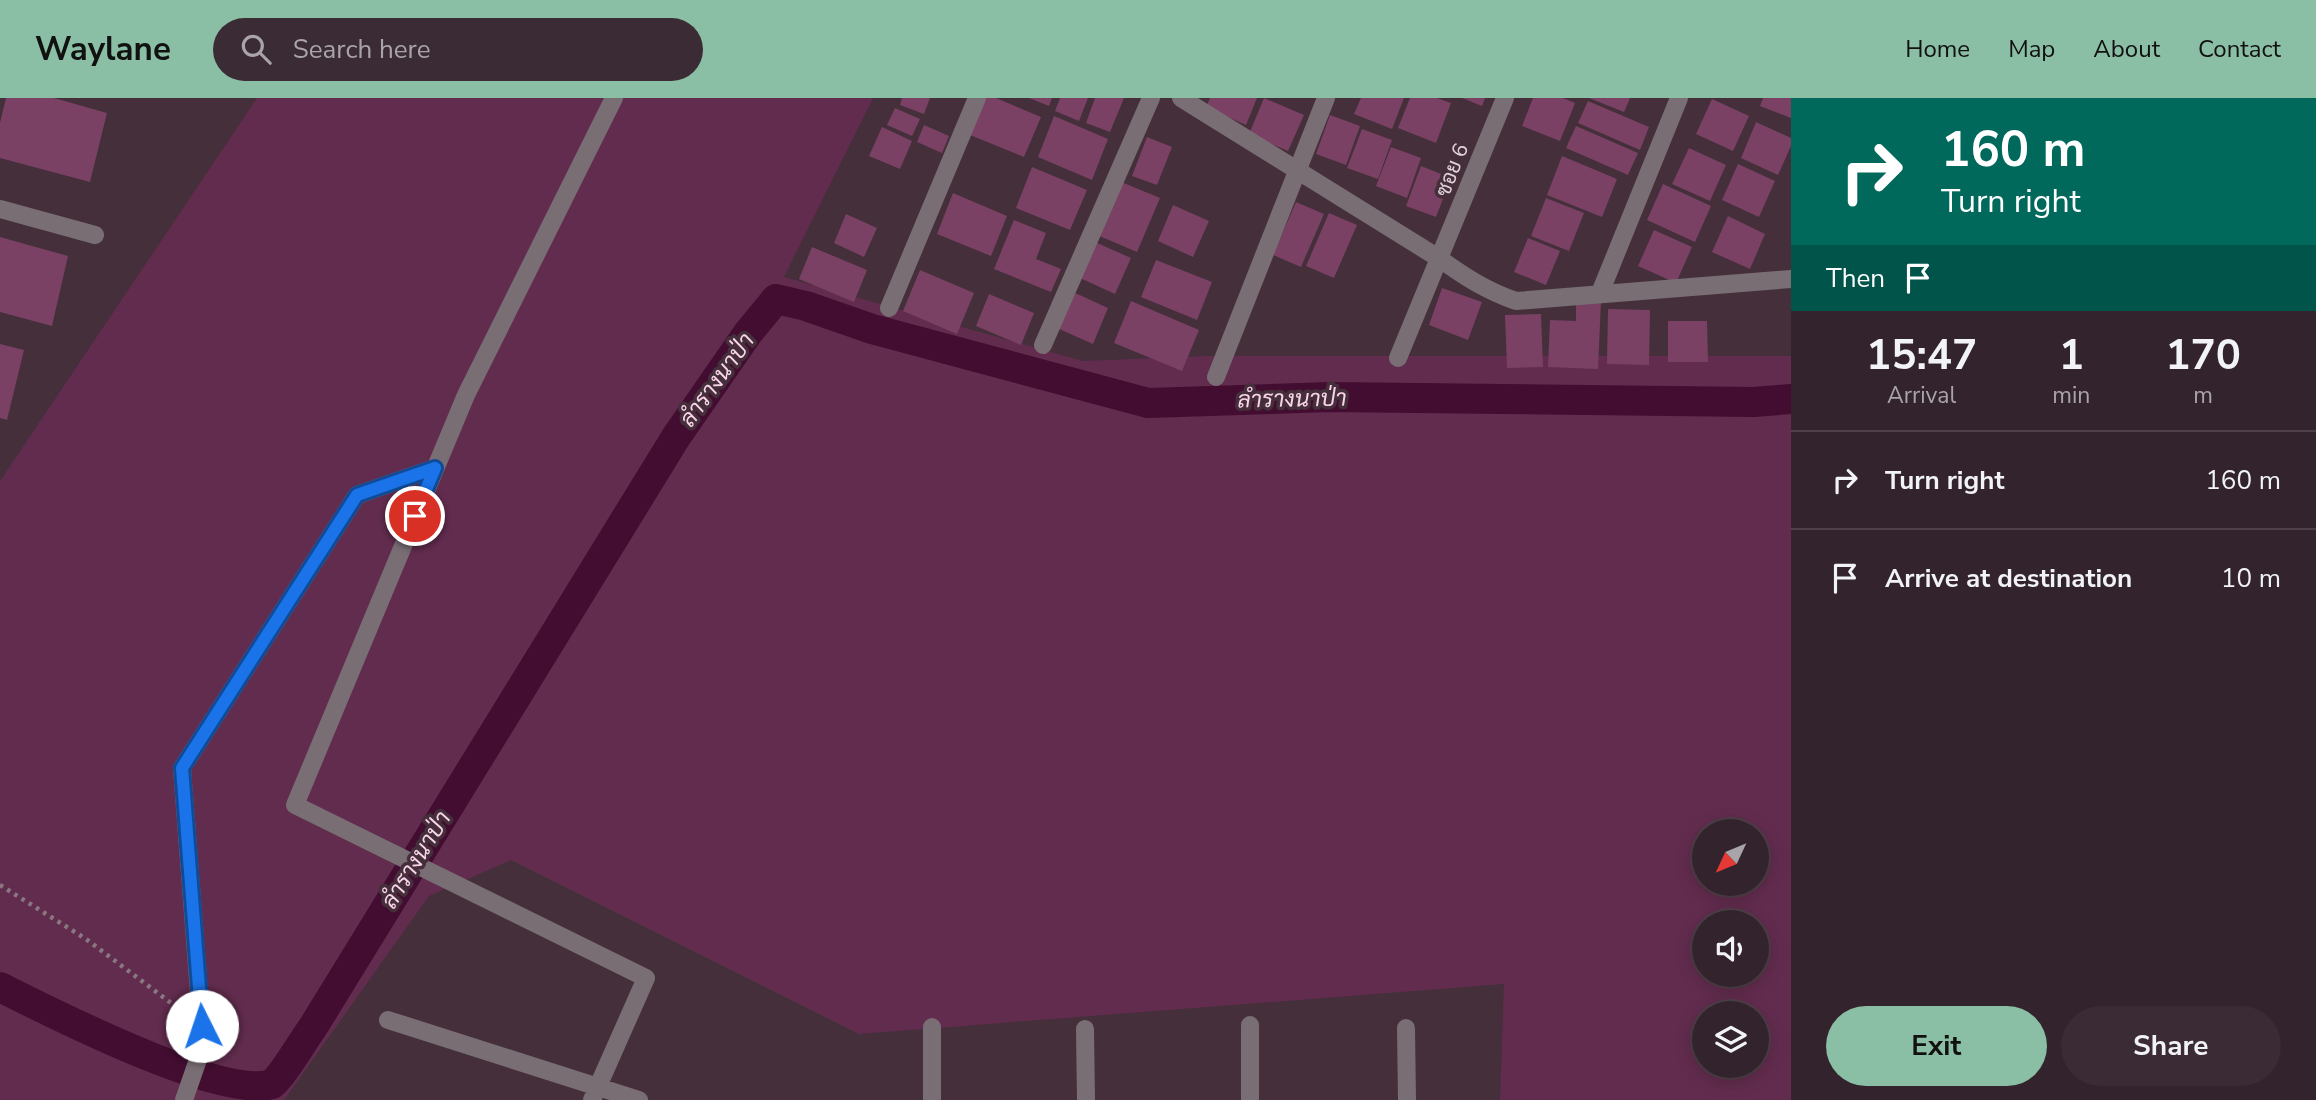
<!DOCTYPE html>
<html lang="en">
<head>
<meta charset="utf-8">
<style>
  body { margin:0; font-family:"Nunito Sans",Sarabun,sans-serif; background:#3b2b34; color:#f1f3f6; height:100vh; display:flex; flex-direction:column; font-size:26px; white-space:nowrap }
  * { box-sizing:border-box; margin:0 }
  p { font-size:23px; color:#a9a4a9 }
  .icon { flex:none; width:38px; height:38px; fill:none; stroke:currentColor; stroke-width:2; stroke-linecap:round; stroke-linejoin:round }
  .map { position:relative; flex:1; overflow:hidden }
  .panel { display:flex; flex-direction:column; background:#33232c; width:525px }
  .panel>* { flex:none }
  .guide { background:#00695c; color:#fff; overflow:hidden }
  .needle { width:46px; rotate:226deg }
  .fabs { position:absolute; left:1692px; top:721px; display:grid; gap:14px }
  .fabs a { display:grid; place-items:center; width:77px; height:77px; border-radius:50%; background:#33232c; box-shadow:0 4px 18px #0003,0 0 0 2px #4e4048; font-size:35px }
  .pin { position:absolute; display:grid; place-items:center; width:60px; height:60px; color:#fff; margin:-30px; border:4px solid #fff; border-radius:50%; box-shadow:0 2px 7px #0007 }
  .me { position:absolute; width:77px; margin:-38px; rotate:356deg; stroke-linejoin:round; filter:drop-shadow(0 0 5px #0008) }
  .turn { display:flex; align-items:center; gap:24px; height:147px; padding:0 35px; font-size:32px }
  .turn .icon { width:91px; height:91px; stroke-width:2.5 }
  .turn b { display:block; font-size:49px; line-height:60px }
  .then { display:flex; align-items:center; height:66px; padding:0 35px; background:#0003; gap:14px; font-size:26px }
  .eta { display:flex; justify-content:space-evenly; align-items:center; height:119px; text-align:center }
  .eta b { font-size:42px; font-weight:700; line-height:49px }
  .button { display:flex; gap:14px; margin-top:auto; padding:14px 35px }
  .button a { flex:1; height:80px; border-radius:42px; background:#8abfa5; color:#111; font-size:28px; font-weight:700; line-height:80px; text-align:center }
  .button a+a { background:#3b2b34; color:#f1f3f6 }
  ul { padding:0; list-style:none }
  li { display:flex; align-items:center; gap:21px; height:98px; padding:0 35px; border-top:2px solid #4e4048 }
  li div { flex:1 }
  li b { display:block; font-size:26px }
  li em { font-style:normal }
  header { display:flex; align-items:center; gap:42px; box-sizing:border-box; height:98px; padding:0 35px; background:#8abfa5; color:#111 }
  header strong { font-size:33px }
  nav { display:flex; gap:38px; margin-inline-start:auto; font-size:24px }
  .search { width:490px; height:63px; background:#3b2b34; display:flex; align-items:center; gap:18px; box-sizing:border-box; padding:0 24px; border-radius:38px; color:#a9a4a9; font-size:26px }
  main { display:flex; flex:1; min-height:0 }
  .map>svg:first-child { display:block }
</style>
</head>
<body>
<header>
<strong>Waylane</strong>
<div class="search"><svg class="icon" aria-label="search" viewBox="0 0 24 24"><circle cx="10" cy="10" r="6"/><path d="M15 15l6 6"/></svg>Search here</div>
<nav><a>Home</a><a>Map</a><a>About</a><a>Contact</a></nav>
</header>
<main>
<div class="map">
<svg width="1791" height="1002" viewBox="0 0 1791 1002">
  <rect width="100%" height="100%" fill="#442f3b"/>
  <path fill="#622c4e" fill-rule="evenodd" d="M257,0H873L784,179L1083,263L1208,258H1791V1002H1500L1504,886L859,936L511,762L429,798L284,1002H0V383ZM1704,733H1757V786H1704ZM1704,824H1757V877H1704ZM1704,915H1757V968H1704Z"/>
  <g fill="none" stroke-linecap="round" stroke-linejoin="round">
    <path stroke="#420d30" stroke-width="30" d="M0,889C50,914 222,1002 272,986C282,979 304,941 313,929L676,339L748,235L776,201L806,208L872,231L1148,305L1330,299L1754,304L1791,301"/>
  </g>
  <path fill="#7a4164" d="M6,0H54L107,15L90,84L0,60V25Z
    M902,0H930L924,16L900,7Z
    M985,0H996L1041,19L1024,59L970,37Z
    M1029,0H1052L1049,8Z
    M1060,0H1088L1079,23L1055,13Z
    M1095,0H1124L1110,34L1086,25Z
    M1210,0H1257L1246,27L1206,9Z
    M1264,0L1304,17L1288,53L1249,36Z
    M1361,0H1404L1392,31L1354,16Z
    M1410,0H1437L1451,5L1436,45L1398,30Z
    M1462,0H1485L1482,8Z
    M1533,0H1563L1575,5L1560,43L1522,28Z
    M1589,0H1630L1624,14Z
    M1763,0H1791V20L1760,8Z
    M1712,1L1749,18L1733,53L1696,36Z
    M1588,3L1649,29L1640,52L1578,25Z
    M895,10L920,21L912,38L887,27Z
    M1330,17L1360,28L1346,67L1316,56Z
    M1054,18L1108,41L1092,82L1038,59Z
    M1756,24L1791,40V48L1778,77L1741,60Z
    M924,27L949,38L942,55L917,44Z
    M1576,28L1638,55L1628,77L1566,50Z
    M882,29L912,43L900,71L869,58Z
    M1362,31L1392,42L1378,81L1347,70Z
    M1147,39L1172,49L1157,87L1132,78Z
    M1391,49L1421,60L1407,100L1376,88Z
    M1689,50L1726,67L1710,103L1672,86Z
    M1562,58L1617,81L1602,119L1547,97Z
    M1738,66L1775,83L1759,119L1722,102Z
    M1421,68L1451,80L1436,119L1406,108Z
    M1032,69L1087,92L1070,132L1016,110Z
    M1119,83L1160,100L1137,154L1097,137Z
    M1663,86L1711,108L1695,144L1647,122Z
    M953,95L1007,118L991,158L937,136Z
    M1546,100L1584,115L1569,153L1531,138Z
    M1296,104L1324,116L1301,169L1273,157Z
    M1173,107L1209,123L1193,159L1158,143Z
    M1329,115L1357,127L1334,180L1306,168Z
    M846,116L877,130L864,159L834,145Z
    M1728,118L1765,136L1750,171L1712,154Z
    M1014,122L1046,135L1036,161L1061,171L1051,194L994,171Z
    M1654,132L1692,149L1676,185L1638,168Z
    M0,139L68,158L52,228L0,214Z
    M1528,140L1560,153L1546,187L1514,174Z
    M1095,144L1131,160L1115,196L1080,180Z
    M812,149L867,172L854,204L799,181Z
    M1156,162L1212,184L1197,222L1141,199Z
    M920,172L974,195L957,236L903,213Z
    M1442,190L1482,204L1468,242L1429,227Z
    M1073,194L1108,210L1093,246L1057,230Z
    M989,196L1034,215L1021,247L976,228Z
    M1576,202L1601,203L1598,271L1548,269L1550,222L1576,223Z
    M1131,203L1199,232L1182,273L1114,245Z
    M1608,211L1650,212L1649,267L1607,266Z
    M1541,216L1543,269L1507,270L1505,217Z
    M1668,223H1707L1708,264H1668Z
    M0,246L24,252L7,322L0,320Z"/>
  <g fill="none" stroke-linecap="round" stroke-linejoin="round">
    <path stroke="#897781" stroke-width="4.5" stroke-dasharray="3.5 5" stroke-linecap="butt" d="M0,787L86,841L179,911"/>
    <path stroke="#796e74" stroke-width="18" d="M1181,0L1440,161C1465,179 1487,193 1516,203L1791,181
      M0,111L95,137
      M1600,195L1679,0
      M889,210L977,0
      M1043,247L1151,0
      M1398,260L1505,0
      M1216,279L1326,0
      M388,922L639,1002
      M1406,930L1407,1002
      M1085,931L1086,1002
      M184,1002L203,947L182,670L357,397L435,370
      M592,1002L646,880L295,707L466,297L614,0
      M932,1002V929
      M1250,1002V927"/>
  </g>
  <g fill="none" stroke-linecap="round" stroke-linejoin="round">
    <g stroke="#114b97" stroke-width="18">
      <path id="route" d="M202,928L182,670L357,397L435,370L415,418"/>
    </g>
    <use href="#route" stroke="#1a73e8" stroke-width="12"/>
  </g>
  <g text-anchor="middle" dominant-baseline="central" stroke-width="7" stroke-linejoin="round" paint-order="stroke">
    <g font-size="21" fill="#e1d2da" stroke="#442f3b">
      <text transform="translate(1452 72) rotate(-68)">ซอย 6</text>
    </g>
    <g font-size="23" font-style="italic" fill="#fad5e9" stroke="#442f3b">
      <text transform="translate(717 282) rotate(-54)">ลำรางนาป่า</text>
      <text transform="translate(1292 301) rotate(-1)">ลำรางนาป่า</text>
      <text transform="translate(416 762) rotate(-58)">ลำรางนาป่า</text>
    </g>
  </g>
</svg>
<div class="fabs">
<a><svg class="needle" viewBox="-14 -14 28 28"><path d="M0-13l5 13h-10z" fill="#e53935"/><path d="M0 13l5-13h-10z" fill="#a9a4a9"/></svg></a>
<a><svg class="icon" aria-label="sound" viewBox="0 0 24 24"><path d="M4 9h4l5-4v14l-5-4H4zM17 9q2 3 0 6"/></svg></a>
<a><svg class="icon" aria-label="layers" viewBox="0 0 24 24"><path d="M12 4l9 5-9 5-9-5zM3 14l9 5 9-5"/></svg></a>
</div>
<div class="pin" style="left:415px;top:418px;background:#d93025"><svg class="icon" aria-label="arrive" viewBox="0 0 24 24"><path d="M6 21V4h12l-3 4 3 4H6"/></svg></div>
<svg class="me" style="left:202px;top:928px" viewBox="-20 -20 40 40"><circle r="19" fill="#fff"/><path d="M0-13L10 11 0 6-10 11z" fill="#1a73e8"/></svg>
</div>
<section class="panel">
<div class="guide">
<div class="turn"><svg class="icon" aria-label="right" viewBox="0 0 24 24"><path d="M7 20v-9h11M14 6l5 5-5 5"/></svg><div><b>160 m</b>Turn right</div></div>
<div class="then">Then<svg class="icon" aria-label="arrive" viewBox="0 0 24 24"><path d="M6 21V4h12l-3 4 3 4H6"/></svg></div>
</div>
<div class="eta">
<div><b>15:47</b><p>Arrival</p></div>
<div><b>1</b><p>min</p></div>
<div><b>170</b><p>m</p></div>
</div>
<ul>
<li><svg class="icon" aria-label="right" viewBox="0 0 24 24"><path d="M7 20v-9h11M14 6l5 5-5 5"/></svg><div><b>Turn right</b></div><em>160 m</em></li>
<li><svg class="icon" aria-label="arrive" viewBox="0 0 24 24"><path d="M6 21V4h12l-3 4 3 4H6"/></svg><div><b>Arrive at destination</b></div><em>10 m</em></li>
</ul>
<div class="button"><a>Exit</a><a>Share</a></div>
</section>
</main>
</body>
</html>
